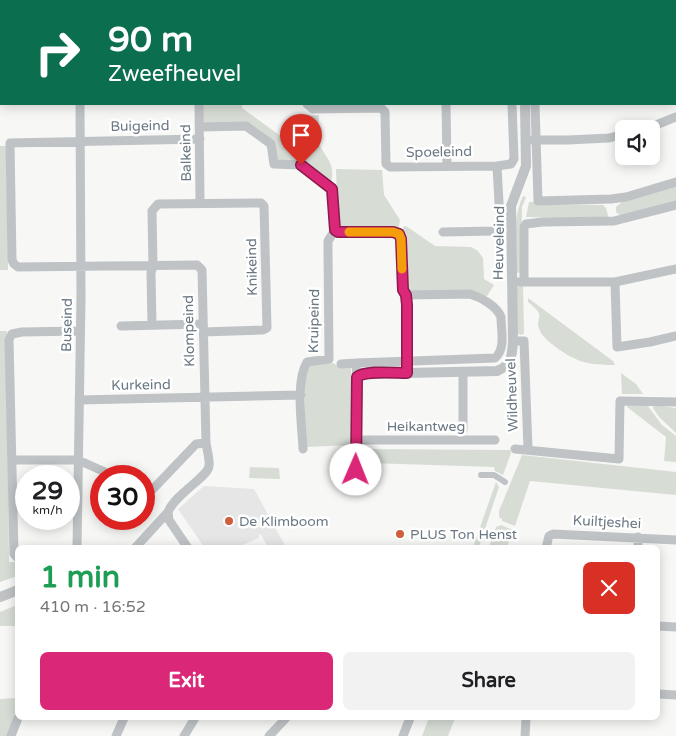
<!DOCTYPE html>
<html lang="en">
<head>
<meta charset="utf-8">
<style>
  body { margin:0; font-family:"Varela Round",sans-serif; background:#f2f2f2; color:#202124; height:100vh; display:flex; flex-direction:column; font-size:19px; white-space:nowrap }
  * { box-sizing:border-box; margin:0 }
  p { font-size:16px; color:#757577 }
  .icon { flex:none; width:28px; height:28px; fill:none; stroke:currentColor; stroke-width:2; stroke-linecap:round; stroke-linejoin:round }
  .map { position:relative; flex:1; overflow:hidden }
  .drawer { position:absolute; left:15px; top:545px; width:645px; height:175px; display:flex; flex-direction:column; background:#fff; border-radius:8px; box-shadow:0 2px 12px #0003 }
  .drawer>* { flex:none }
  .hud { position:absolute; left:0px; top:0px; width:676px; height:105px; box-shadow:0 2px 12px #0003; background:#0b6e4f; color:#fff; overflow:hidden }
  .tools { position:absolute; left:615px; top:120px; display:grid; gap:10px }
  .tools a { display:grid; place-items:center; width:45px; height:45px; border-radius:8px; background:#fff; box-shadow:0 2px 12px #0003; font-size:25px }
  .speed { position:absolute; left:15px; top:465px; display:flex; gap:10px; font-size:25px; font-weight:700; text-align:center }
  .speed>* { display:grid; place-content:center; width:65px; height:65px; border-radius:50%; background:#fff; box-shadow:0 2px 12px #0003; line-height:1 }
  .speed small { font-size:12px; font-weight:400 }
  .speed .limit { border:8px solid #d22; background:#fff; color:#111 }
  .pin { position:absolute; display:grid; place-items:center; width:42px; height:42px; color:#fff; margin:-51px -21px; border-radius:50% 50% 50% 0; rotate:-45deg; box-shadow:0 0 5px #0007 }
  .pin .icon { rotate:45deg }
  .me { position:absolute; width:55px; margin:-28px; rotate:1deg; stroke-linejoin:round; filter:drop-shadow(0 0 4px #0008) }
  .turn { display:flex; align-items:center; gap:18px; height:105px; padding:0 25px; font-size:22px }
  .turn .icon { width:65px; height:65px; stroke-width:2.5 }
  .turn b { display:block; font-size:35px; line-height:42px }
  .round { display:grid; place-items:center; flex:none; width:52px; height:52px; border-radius:8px; background:#f2f2f2 }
  .head { display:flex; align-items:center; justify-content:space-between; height:85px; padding:0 25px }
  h1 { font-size:30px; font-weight:700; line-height:38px; color:#1e9e55 }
  .button { display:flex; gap:10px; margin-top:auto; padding:10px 25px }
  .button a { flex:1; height:58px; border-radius:8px; background:#db2777; color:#fff; font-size:20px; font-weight:700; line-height:58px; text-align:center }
  .button a+a { background:#f2f2f2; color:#202124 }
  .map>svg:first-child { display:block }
</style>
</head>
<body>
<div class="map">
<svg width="676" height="736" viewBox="0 0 676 736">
  <rect width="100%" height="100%" fill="#f7f7f5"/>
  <path fill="#e5e6e5" d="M204,486L254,489L286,547H268L260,533L259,538L237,547H204L178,509Z"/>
  <path fill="#d7dcd5" d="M203,104H242V108L282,137L294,122H304V116L319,115C319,123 317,131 318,139C320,155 339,161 330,185L300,162L276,161L275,143L246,123H203Z
    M0,146H6L8,270H0Z
    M336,169L382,170L384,195L400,220L398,231L338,228Z
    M676,186V202L621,216L616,212V207L622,202Z
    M523,196L526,197L522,207L521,270L519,273L515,272C515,246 512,220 523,196Z
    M529,202H535L536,204L603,205L606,208L609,219L526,217Z
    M406,226L435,246L471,247L478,251L483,258L484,279L494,285L485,299L409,293L406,290L403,227Z
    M520,286H523L524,333L522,335L518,334L516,331V288Z
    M528,298L613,361L615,365C605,365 594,365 584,362C573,360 545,342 540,331C533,316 549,318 528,302Z
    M0,331H7L9,562H18L17,576L0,582Z
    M333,363L338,366H351L353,445L305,447V370L310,364Z
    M621,373L636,384L643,394H622Z
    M628,405L648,406L662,425L676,436V462L664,461L666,437L627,407Z
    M654,405L676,408V433L659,417L653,408Z
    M360,449L508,450H510L511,453L503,475L495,471L494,467L369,463L365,468V474L360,472Z
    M522,455L676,472V495L530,481L515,526L502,521V519L499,517V511Z
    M250,467L279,468L280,479L249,478Z
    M496,482L499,487L479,547H473Z
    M501,525L513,530L507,547H489L496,527Z
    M17,605V626H0V612Z
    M17,698V711L7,736H0V699Z
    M429,718H455L448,736H422Z"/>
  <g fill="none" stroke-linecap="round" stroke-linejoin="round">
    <path stroke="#bfc3c6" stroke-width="6" d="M481,475H494L505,482"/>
    <path stroke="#bfc3c6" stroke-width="9" d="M317,0V1
      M382,0V1
      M511,0V1
      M533,0V1
      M80,1V0
      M612,1L617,0
      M675,43L676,42
      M675,56L676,58
      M199,104L200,202
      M307,104L313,109L381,108L385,112L386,164L390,167L497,166
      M446,104L447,165
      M535,104L538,201L611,199L626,197L676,182
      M200,127L246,126L271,144L274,164L301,165L332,189L335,230
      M646,129L676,117
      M532,140H568L609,138L624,134
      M335,230L338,232H393L399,234L401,239L403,290L406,295L407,305V367
      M443,232L494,231L498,227L500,221L497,166L511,164L514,159L512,104
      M512,282H615L676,269
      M524,282V227L526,224L542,222L614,221L676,205
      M615,282L617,347L650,342L676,336
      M152,325L151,273L153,266L152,211L158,204L261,203L264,206L267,328L263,330L203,332
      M121,326L203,324
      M513,341H524L528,449
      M341,364L356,363
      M357,377L356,363L495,358C506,349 501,330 501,317C497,306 480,297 470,294L406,295
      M79,400L301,395
      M463,430V372
      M357,440H495
      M303,449C302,425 295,382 307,362L329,359L328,248V241L335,230
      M515,449L619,459L620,401L676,402
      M13,460H78L114,476
      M144,489L148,491L153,489L196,444L206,443
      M352,490L357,484V447
      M638,537V548
      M77,548L81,298L80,104
      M135,548L168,512
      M188,548L169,520L168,512C175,494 208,477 209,466C210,460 207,450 206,443L202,270L197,265L18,267L14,264L12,260L10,143L200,139
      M546,548L549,536L553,534L676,540
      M18,558L14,554L9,340L12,334L22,332L80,331
      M658,626L676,627
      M658,694L676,695
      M11,736L18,718
      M116,736L124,718
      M184,736L195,718
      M269,736L286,718
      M403,736L410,718
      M525,736L526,718"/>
    <path stroke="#bfc3c6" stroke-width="10" d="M522,0V1
      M260,1L264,0
      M0,4H1
      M0,12L1,11
      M357,447V377L361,374L497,371C512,365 512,356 513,341L511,206L526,166L525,104
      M0,597L18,590"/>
  </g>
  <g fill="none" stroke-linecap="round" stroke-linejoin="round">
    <g stroke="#8e194d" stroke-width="12">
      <path id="route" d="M301,165L332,189L335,230L338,232H393L399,234L401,239L403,290L406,295L407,305V373C395,373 366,370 357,377L356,470"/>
    </g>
    <use href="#route" stroke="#db2777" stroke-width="9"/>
    <path stroke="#f59e0b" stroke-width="9" d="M349,232H393L399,234L401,239L402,269"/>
  </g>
  <g fill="#cf5e3d" stroke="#fff" stroke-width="2">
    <circle cx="229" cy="521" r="5"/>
    <circle cx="400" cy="534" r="5"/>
  </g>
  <g text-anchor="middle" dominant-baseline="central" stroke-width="5" stroke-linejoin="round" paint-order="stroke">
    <g font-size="14" fill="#6a7883" stroke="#fff">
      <text transform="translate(140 126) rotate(-1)">Buigeind</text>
      <text transform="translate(439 152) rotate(-1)">Spoeleind</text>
      <text transform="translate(186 153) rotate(-91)">Balkeind</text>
      <text transform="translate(499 243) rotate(-89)">Heuveleind</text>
      <text transform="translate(252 267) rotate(-91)">Knikeind</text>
      <text transform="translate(314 321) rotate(-89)">Kruipeind</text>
      <text transform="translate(67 325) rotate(-89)">Buseind</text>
      <text transform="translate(189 331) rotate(-91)">Klompeind</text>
      <text transform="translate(141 385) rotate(-1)">Kurkeind</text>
      <text transform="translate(512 395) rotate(-92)">Wildheuvel</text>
      <text x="426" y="426">Heikantweg</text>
      <text transform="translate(607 522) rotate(3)">Kuiltjeshei</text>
    </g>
    <g font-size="14" fill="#6a7883" stroke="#fff" text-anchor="start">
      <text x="239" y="521">De Klimboom</text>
      <text x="410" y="534">PLUS Ton Henst</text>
    </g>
  </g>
</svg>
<div class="tools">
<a><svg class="icon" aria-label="sound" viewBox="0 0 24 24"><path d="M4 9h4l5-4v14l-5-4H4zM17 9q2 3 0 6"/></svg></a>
</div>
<div class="speed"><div>29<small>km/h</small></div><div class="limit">30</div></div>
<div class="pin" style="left:301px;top:165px;background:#d93025"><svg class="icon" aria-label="arrive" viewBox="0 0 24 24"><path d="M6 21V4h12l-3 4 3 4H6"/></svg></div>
<svg class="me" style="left:356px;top:470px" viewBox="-20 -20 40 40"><circle r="19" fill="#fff"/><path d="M0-13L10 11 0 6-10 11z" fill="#db2777"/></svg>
<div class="hud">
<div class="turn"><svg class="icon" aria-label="right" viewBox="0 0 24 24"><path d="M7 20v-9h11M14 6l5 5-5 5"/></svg><div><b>90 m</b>Zweefheuvel</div></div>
</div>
<section class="drawer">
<div class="head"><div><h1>1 min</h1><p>410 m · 16:52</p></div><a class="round" style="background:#d93025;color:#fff"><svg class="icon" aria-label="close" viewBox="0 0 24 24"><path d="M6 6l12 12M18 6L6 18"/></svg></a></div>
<div class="button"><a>Exit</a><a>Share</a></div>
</section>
</div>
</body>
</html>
